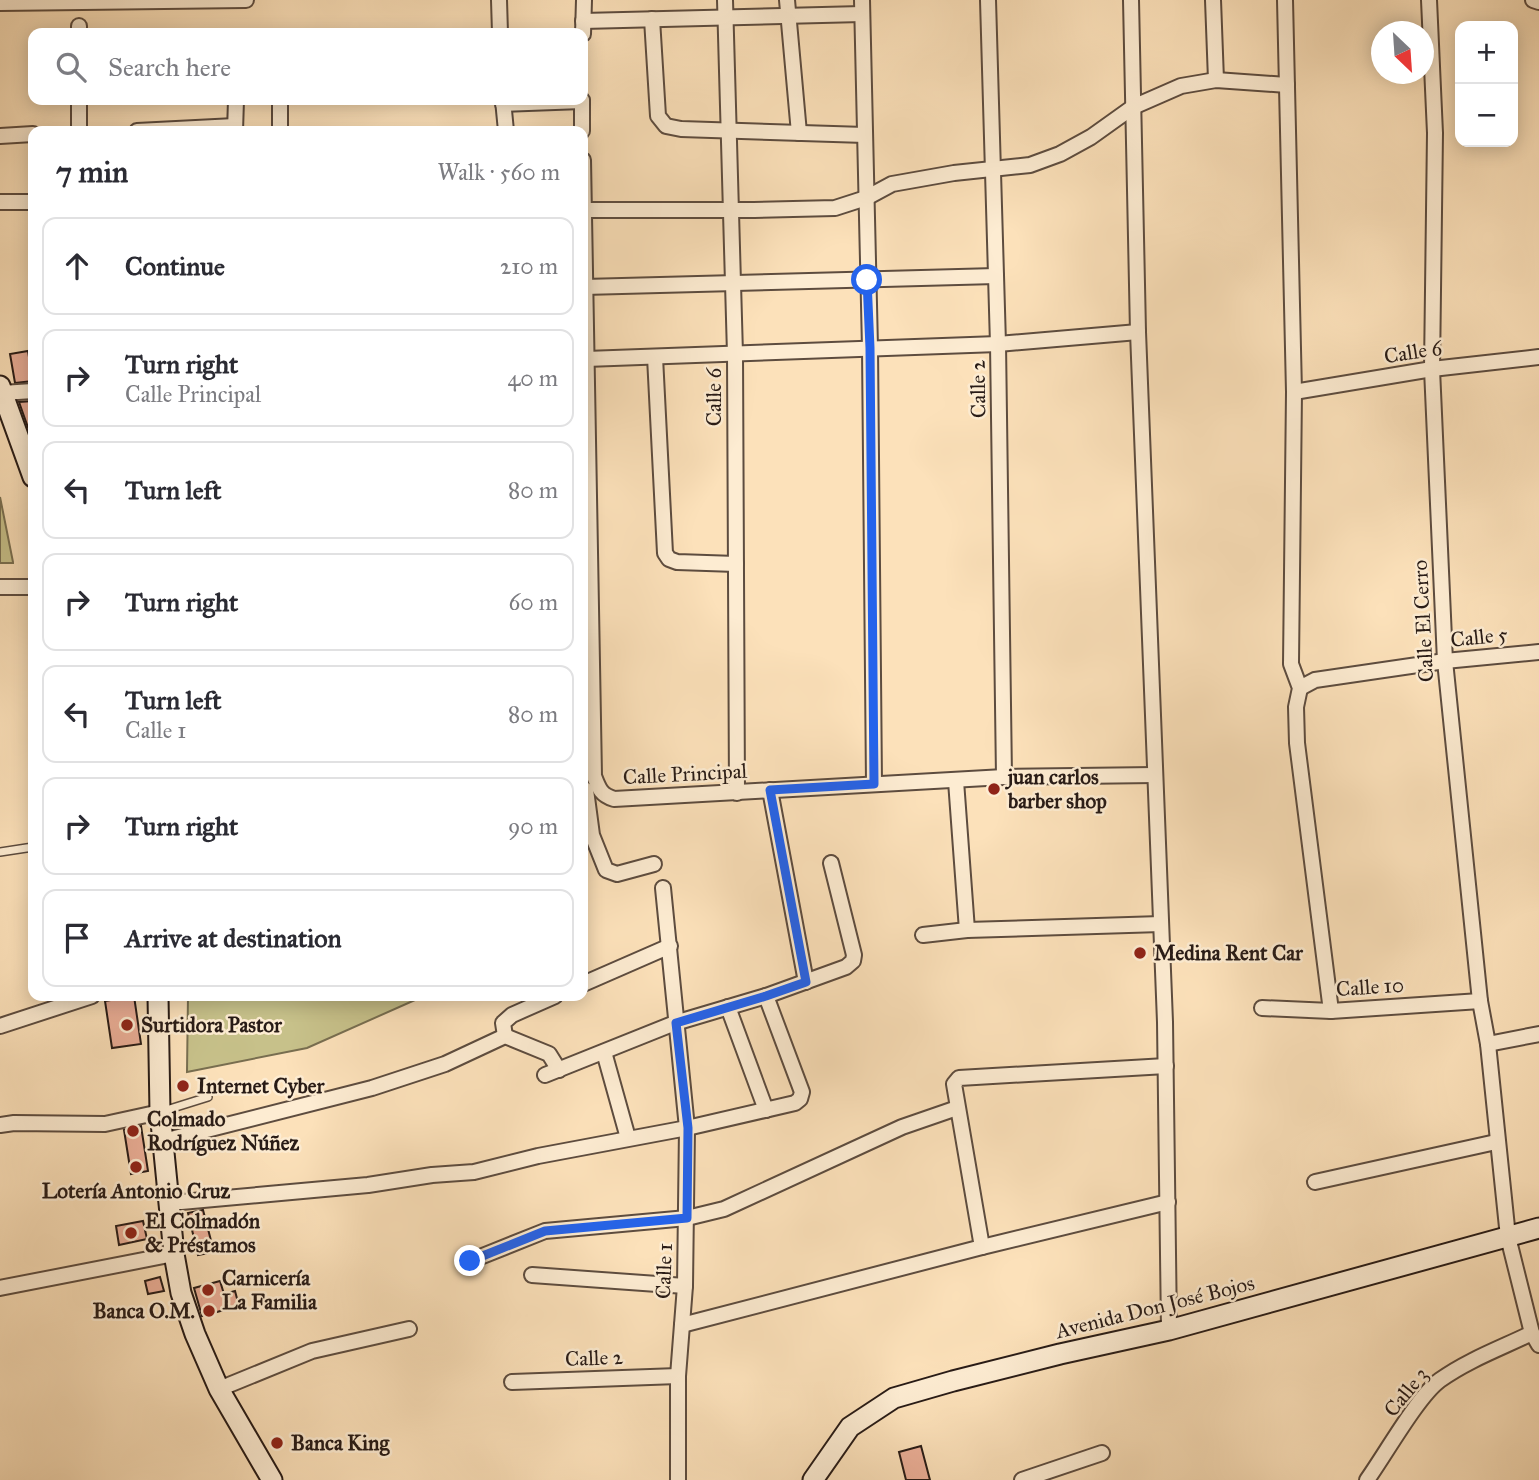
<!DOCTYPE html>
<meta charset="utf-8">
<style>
:root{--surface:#fff;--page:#f7f7f7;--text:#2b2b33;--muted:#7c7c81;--line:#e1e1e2}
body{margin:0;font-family:"IM FELL Great Primer",serif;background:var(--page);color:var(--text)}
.controls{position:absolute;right:21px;top:21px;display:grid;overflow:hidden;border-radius:14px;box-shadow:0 4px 18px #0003}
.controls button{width:63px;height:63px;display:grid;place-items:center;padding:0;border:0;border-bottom:2px solid var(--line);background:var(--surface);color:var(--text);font:35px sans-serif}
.compass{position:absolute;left:1371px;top:21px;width:63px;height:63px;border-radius:50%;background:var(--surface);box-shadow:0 4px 18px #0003;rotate:155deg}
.stop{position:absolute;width:21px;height:21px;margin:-16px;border:5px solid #2563eb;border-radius:50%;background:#fff}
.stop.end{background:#2563eb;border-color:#fff;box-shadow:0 2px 7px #0008}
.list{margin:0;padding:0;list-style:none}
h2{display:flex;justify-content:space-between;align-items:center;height:91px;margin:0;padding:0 28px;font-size:30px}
h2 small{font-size:23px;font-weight:400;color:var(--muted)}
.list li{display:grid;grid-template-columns:46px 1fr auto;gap:21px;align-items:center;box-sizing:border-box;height:98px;margin:0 14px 14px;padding:0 14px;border:2px solid var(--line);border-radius:14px}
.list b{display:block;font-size:26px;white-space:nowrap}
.list p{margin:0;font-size:23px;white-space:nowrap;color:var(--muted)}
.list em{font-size:23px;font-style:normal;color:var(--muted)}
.icon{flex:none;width:38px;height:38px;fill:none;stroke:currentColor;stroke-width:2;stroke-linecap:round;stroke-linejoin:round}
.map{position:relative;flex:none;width:1539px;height:1480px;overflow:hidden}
.search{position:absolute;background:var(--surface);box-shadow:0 4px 18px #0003;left:28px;top:28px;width:560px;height:77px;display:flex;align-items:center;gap:18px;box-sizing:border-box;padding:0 24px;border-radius:14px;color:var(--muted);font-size:26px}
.panel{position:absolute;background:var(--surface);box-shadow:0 4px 18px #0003;left:28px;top:126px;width:560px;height:875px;border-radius:14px}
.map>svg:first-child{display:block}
.green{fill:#c7c18a;stroke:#786e50;stroke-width:2}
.building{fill:#ecaf98;stroke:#281b16;stroke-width:2}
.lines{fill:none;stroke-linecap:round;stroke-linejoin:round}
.lane-casing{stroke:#5d4c3f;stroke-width:10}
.street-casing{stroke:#5d4c3f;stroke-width:18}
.secondary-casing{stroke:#281b16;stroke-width:23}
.lane{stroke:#fdecd2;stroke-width:7}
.street{stroke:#fdecd2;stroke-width:14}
.secondary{stroke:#fdecd2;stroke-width:19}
.route{stroke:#2563eb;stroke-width:9}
.poi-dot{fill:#8f2418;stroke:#fdecd2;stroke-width:2.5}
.labels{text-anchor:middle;stroke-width:5;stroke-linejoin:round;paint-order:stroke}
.street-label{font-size:21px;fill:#281b16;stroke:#fdecd2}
.poi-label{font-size:21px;font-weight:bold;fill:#281b16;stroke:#fdecd2;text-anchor:start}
</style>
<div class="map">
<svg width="1539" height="1480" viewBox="0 0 1539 1480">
<rect width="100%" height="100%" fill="#fce1ba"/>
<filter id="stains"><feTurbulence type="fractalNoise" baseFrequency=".00286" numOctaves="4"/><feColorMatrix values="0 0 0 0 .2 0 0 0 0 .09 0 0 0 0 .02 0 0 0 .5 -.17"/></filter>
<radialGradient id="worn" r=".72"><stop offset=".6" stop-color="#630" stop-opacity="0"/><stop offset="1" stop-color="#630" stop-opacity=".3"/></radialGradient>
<!-- green -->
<g class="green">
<polygon points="0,497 13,562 13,563 0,563"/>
<polygon points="188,996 424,996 307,1048 187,1072"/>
</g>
<!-- building -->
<g class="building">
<polygon points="28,351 33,381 15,383 10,354"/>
<polygon points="33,401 33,436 31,436 19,402"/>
<polygon points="134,996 141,1044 112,1048 105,1001"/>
<polygon points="141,1126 148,1171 131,1174 124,1130"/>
<polygon points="203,1210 214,1252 198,1255 188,1213"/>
<polygon points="143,1221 147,1239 119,1245 116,1226"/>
<polygon points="160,1277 164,1291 148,1294 145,1281"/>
<polygon points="220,1281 224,1294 235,1291 239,1306 202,1316 194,1288"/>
<polygon points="921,1446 930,1480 906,1480 899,1452"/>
</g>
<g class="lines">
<!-- lane casing -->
<g class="lane-casing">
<g id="lane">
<polyline points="0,852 33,847"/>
<polyline points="160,1112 208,1097"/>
</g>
</g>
<!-- street casing -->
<g class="street-casing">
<g id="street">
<polyline points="499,0 500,33"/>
<polyline points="725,0 735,354 737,793"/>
<polyline points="787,0 799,133"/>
<polyline points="862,0 870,348 874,784"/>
<polyline points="988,0 998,344 1004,777"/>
<polyline points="1131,0 1138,332 1165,1022 1169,1330"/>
<polyline points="1213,0 1216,80"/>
<polyline points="1285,0 1294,392 1291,664 1300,688 1296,707 1297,743 1331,1011"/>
<polyline points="1429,0 1435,133 1432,369 1445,661 1480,1001 1488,1044 1508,1237 1532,1333 1539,1345"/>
<polyline points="1533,0 1539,2"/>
<polyline points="0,3 246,0"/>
<polyline points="652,19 658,116 666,126 681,129 865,135"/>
<polyline points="583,21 862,14"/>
<polyline points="79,26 79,33"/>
<polyline points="583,34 584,0"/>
<polyline points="79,100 79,131"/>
<polyline points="280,100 280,131"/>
<polyline points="503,100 506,131"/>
<polyline points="582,100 582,131"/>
<polyline points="503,104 582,101"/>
<polyline points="137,131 235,126"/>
<polyline points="235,131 236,100"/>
<polyline points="0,136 33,134"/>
<path d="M 583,160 L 594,776 C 599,789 601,795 614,799 L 1004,777 L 1155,775"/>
<polyline points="0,202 33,202"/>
<polyline points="583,210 754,210 835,208 866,198 892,184 954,173 1030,165 1060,154 1091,137 1133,107 1181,86 1216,80 1287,85"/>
<polyline points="584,287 996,276"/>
<polyline points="655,357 665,553 669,559 677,562 736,564"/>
<polyline points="586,359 998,344 1138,332"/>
<polyline points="1294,392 1432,369 1539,357"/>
<polyline points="2,393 33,391"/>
<polyline points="0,587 33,587"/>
<polyline points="1300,688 1315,680 1445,661 1539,652"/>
<polyline points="956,781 967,930"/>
<polyline points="586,790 592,835 606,870 617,874 654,864"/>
<polyline points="770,790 806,982"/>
<polyline points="663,888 687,1128 685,1286 678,1376 678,1480"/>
<polyline points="923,935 967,930 1161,924"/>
<polyline points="583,984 670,946"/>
<polyline points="728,1007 766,1110"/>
<polyline points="1262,1008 1331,1011 1480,1001"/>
<polyline points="0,1026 92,996"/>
<polyline points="505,1036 503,1023 512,1015 555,996"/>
<polyline points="1488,1044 1539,1034"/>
<polyline points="604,1052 628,1138"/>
<polyline points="545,1075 675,1023 766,996 846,967 853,961 854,955 831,863"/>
<polyline points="0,1125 14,1123 105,1124 160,1112"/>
<polyline points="163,1141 372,1088 445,1064 505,1036 549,1054 559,1070"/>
<polyline points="1315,1182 1496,1142"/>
<polyline points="170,1203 368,1185 432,1175 474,1172 538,1156 687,1128 795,1103 800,1099 802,1092 766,996"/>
<polyline points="982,1247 954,1084 959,1078 1166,1066"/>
<polyline points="470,1261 545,1231 687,1218 724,1209 902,1127 957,1108"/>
<polyline points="532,1275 685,1286"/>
<polyline points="0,1288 174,1254"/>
<polyline points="682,1325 982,1247 1168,1202"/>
<polyline points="512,1382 678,1376"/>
<polyline points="219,1389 312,1351 409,1329"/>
<polyline points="1022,1480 1102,1453"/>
<path d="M 1367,1480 C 1385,1455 1418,1396 1440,1380 C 1468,1360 1501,1348 1532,1333"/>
</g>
</g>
<!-- secondary casing -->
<g class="secondary-casing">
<g id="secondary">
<polyline points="0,386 33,477"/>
<polyline points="158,996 160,1112 174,1254 181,1293 195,1334 219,1389 272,1480"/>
<polyline points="813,1480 850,1427 894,1398 953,1381 1060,1354 1169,1330 1539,1228"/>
</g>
</g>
<!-- lane -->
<use href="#lane" class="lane"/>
<!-- street -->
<use href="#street" class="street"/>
<!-- secondary -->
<use href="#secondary" class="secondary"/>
</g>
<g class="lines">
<!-- route -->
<polyline class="route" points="470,1261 545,1231 687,1218 688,1128 676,1023 766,996 806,982 770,790 874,784 870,348 867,280"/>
</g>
<!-- markers -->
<g class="poi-dot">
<circle cx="994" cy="789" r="7"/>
<circle cx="1140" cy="953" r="7"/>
<circle cx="127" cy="1025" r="7"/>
<circle cx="183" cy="1086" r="7"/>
<circle cx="133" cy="1131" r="7"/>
<circle cx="136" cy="1167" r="7"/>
<circle cx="131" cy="1233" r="7"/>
<circle cx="208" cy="1290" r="7"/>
<circle cx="209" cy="1311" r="7"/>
<circle cx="277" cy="1443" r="7"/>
</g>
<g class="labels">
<!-- street labels -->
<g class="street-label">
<text transform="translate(1413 352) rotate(-9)" y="7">Calle 6</text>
<text transform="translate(978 389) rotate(-91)" y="7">Calle 2</text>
<text transform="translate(714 397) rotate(-90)" y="7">Calle 6</text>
<text transform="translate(1423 621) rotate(-93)" y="7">Calle El Cerro</text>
<text transform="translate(1479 637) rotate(-6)" y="7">Calle 5</text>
<text transform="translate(685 774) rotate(-3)" y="7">Calle Principal</text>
<text transform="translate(1370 987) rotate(-4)" y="7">Calle 10</text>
<text transform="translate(664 1271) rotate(-88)" y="7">Calle 1</text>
<text transform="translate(1155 1307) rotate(-14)" y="7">Avenida Don José Bojos</text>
<text transform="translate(594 1358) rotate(-2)" y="7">Calle 2</text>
<text transform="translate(1406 1392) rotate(-51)" y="7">Calle 3</text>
</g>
<!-- poi labels -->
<g class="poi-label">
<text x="1008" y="784">juan carlos<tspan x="1008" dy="24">barber shop</tspan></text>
<text x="1154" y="960">Medina Rent Car</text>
<text x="141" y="1032">Surtidora Pastor</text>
<text x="197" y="1093">Internet Cyber</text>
<text x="147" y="1126">Colmado<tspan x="147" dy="24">Rodríguez Núñez</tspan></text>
<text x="136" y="1198" text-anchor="middle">Lotería Antonio Cruz</text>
<text x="145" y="1228">El Colmadón<tspan x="145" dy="24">&amp; Préstamos</tspan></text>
<text x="222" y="1285">Carnicería<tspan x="222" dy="24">La Familia</tspan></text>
<text x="195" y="1318" text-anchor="end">Banca O.M.</text>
<text x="291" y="1450">Banca King</text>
</g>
</g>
<rect width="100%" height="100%" filter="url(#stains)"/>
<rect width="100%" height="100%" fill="url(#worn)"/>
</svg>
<div class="controls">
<button>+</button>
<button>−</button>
</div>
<svg class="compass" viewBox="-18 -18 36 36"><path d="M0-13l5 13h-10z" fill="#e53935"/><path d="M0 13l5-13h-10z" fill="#7c7c81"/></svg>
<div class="stop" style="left:867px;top:280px"></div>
<div class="stop end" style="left:470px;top:1261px"></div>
<div class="search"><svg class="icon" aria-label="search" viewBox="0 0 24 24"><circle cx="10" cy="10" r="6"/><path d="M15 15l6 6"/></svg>Search here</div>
<section class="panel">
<h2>7 min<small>Walk · 560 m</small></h2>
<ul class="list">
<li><svg class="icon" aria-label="ahead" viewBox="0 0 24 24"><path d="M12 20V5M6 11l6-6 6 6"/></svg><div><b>Continue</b></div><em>210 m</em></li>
<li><svg class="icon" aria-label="right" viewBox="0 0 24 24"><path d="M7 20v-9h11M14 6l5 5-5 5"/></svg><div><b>Turn right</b><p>Calle Principal</p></div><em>40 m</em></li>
<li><svg class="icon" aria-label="left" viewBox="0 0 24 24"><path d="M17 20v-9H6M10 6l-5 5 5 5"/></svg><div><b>Turn left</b></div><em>80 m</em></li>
<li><svg class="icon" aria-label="right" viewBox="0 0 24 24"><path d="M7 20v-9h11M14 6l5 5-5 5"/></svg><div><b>Turn right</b></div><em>60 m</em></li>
<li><svg class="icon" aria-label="left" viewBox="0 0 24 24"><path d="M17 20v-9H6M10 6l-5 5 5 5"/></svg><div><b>Turn left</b><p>Calle 1</p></div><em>80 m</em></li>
<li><svg class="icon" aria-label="right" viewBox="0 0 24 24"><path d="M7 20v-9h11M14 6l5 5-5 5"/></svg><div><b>Turn right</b></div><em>90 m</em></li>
<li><svg class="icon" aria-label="arrive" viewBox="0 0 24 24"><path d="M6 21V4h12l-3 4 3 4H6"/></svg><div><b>Arrive at destination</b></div></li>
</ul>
</section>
</div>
